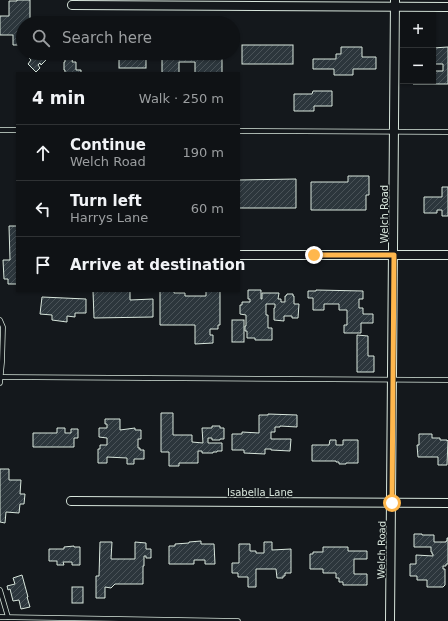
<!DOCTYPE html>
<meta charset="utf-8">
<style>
:root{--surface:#0f1215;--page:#181b1e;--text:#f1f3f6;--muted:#9b9ea0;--line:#2f3234}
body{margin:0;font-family:"DejaVu Sans",sans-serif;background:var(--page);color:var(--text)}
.controls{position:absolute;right:12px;top:12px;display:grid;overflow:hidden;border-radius:0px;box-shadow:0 1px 3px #0004}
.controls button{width:36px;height:36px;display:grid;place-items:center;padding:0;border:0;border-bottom:1px solid var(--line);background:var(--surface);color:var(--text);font:20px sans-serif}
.stop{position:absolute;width:12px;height:12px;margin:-9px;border:3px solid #ffb74d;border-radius:50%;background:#fff}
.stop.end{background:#ffb74d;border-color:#fff;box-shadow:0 1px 4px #0008}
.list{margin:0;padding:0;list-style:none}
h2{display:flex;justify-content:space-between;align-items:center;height:52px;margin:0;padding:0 16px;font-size:17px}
h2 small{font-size:13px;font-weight:400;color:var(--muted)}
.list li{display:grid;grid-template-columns:26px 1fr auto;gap:12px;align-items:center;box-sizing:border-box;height:56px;padding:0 16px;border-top:1px solid var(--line)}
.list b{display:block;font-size:15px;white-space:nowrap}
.list p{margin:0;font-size:13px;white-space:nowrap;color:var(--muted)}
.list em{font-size:13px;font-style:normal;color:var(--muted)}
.icon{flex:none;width:22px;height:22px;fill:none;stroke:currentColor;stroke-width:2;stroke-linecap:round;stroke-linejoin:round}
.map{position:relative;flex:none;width:448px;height:621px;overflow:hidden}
.search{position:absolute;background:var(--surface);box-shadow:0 1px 3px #0004;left:16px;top:16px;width:224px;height:44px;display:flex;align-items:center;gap:10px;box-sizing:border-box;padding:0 14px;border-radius:22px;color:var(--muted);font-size:15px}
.panel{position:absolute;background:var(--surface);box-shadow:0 1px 3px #0004;left:16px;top:72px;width:224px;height:220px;border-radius:0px}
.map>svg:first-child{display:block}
.building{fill:url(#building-hatch);stroke:#d8e6dc}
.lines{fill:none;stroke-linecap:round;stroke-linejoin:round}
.service-casing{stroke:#d8e6dc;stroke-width:5.5}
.minor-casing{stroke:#d8e6dc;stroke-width:10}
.service{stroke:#14181c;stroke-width:4}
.minor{stroke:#14181c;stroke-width:8}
.route{stroke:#ffb74d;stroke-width:5}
.labels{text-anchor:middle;stroke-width:3;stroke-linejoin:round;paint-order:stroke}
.street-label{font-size:10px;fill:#d8e6dc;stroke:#14181c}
</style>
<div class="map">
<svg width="448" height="621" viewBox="0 0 448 621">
<defs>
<pattern id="building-hatch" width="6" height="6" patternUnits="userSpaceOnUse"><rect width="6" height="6" fill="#2c363c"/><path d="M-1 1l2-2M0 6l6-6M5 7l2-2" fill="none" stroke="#4a5358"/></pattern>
</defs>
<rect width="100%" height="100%" fill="#14181c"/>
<!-- building -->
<g class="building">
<polygon points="17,0 30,0 30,23 23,23 22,45 13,45 13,35 0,35 0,16 9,16 9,1 17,1"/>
<rect x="242" y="45" width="51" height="19"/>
<polygon points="341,47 362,47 362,57 376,57 376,69 353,69 353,75 334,75 334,69 313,69 313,59 336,59 336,54 341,54"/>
<polygon points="448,47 448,84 413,84 413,81 433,81 433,71 443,71 443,64 433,64 433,48"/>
<polygon points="34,53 74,53 72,62 76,62 76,70 81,70 81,73 65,73 65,70 64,70 64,62 65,62 65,59 48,54 45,57 47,59 41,65 40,63 38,65 40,68 36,72 28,64 31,60 29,58"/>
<rect x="119" y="53" width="27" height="15"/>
<polygon points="162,53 222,53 222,73 195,73 195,62 179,62 179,73 162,73"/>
<polygon points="313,91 332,91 332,106 314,106 314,111 294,111 294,94 312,94"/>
<polygon points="348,176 369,176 369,195 366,195 366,210 311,210 311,182 348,182"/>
<polygon points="296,179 296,208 239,208 239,180"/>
<polygon points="442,187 448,187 448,216 442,216 442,210 437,210 437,213 424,213 424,197 442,197"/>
<polygon points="9,226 17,226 17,284 8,284 8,279 4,279 3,260 10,260"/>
<polygon points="248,290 261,290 261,299 262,299 262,293 279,293 278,299 281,299 281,302 285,302 285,296 286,296 287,294 293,294 293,296 294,296 294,304 299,304 298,318 292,318 292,316 284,316 284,321 274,320 274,308 275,308 275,304 266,304 266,315 268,315 268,328 272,328 272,340 255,340 255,338 247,338 247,331 245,331 245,326 246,326 246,315 240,314 240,305 242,305 242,302 250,302 250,299 248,299"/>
<polygon points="316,290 363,291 363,299 359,299 359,308 363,308 363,314 373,314 373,323 361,323 361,333 344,333 344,325 347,325 347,310 339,310 339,304 324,304 324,310 313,310 313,298 308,298 308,291 316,291"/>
<polygon points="93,291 130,291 130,300 153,299 153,317 94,318"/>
<polygon points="160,291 174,291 174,293 185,293 185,296 206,296 206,291 220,291 220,325 218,325 218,329 210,329 210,335 213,335 213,343 195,344 195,325 160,325"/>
<polygon points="42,297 86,299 86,313 75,313 75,317 67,316 67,322 52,320 52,315 40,314"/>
<rect x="232" y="320" width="12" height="22"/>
<polygon points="357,335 368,336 368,356 374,356 374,372 357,372"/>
<polygon points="161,413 173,413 173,435 192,435 192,442 203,443 202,428 212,428 212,426 220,426 220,428 224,428 224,439 220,439 220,440 212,440 212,438 208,438 208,443 222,443 222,451 217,451 217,452 213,452 213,453 202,453 202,451 198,451 198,463 179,463 179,466 169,466 169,452 161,452"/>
<polygon points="268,414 297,415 297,427 280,426 280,427 275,427 275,432 271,432 271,439 291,439 290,451 271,450 271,449 265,449 265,454 244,453 244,450 232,450 232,434 242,434 242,432 259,433 259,415 268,415"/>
<polygon points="105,419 120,419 120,430 135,428 135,430 141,430 141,439 138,439 138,448 140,448 140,450 144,450 144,459 134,459 134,464 127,464 127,458 107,457 107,463 98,463 98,449 100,449 100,445 107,445 107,438 99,437 99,428 107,428 107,424 105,424"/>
<polygon points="57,428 65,428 65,433 71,433 71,429 78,429 78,438 74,438 74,447 33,447 33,433 57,433"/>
<polygon points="419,434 432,434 432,438 440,438 440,440 447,440 447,441 448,440 447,465 438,465 438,457 418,457 417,445 419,445"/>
<polygon points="330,440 336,440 336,445 343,445 343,440 358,440 358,463 346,463 346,464 339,464 339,462 336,462 336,461 312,461 312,445 329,445"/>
<polygon points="0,469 9,469 9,480 21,480 20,494 25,494 24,504 20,504 19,513 6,512 5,523 0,522"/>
<polygon points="414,534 422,534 422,535 434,535 434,542 446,542 446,541 447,541 447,538 448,538 448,564 446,564 446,566 443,566 443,569 445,569 445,585 443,587 427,587 427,580 417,580 417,576 410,576 410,564 416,564 416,555 433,556 433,554 432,554 432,552 431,552 431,547 414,547"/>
<polygon points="201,541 201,544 214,544 215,564 205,564 205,560 194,560 194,564 169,564 169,546 175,546 175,544 189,543 189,542"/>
<polygon points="100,542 112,542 111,559 135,559 135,542 146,543 146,549 151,549 151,558 146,558 146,556 144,556 144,566 143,566 143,584 115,584 111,588 105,587 105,598 96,598 96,576 99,576"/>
<polygon points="264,542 272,542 272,550 291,549 291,573 285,573 285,576 283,576 283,578 277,578 276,569 256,569 256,587 248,587 248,577 238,577 238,573 232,573 232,563 239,563 239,544 250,544 250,551 256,551 256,553 264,553"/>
<polygon points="74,546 74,547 80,547 80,565 72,565 72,562 63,562 64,565 57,565 57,561 49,561 49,549 64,549 64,547"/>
<polygon points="323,547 348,547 348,551 367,551 367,559 354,559 354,574 367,574 367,585 343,585 343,582 339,582 339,578 336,578 336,573 323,573 323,569 310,569 310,554 313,554 313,552 323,552"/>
<polygon points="22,575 28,597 27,597 30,607 21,609 19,600 13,601 10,589 8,590 7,586 15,584 13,578"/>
<rect x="72" y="587" width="11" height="16"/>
</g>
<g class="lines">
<!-- service casing -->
<g class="service-casing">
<g id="service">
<polyline points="0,130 17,130"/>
<polyline points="239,131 448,132"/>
<polyline points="0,320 3,327 2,362 0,383"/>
<polyline points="1,377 448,380"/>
<polyline points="0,590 8,617"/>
<polyline points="0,617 238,621"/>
</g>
</g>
<!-- minor casing -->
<g class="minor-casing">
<g id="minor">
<polyline points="72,5 448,7"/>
<polyline points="239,255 448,255"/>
<polyline points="71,501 448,503"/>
<polyline points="390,621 395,0"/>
</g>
</g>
<!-- service -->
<use href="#service" class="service"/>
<!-- minor -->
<use href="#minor" class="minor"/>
</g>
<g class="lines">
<!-- route -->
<polyline class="route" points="314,255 394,255 392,503"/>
</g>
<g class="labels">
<!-- street labels -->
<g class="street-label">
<text transform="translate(384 214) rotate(-90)" y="4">Welch Road</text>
<text x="260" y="496">Isabella Lane</text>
<text transform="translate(381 550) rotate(-89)" y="4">Welch Road</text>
</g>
</g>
</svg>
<div class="controls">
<button>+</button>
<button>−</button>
</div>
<div class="stop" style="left:392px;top:503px"></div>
<div class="stop end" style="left:314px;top:255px"></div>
<div class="search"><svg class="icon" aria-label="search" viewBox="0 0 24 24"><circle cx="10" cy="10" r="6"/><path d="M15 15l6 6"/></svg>Search here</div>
<section class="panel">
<h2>4 min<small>Walk · 250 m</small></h2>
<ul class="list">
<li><svg class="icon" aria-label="ahead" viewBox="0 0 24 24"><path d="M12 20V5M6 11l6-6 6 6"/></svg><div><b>Continue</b><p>Welch Road</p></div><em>190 m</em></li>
<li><svg class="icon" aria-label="left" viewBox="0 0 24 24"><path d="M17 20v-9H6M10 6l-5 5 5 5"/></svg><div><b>Turn left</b><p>Harrys Lane</p></div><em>60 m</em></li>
<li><svg class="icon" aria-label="arrive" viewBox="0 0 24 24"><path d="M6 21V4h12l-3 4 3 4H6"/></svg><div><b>Arrive at destination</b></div></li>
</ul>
</section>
</div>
